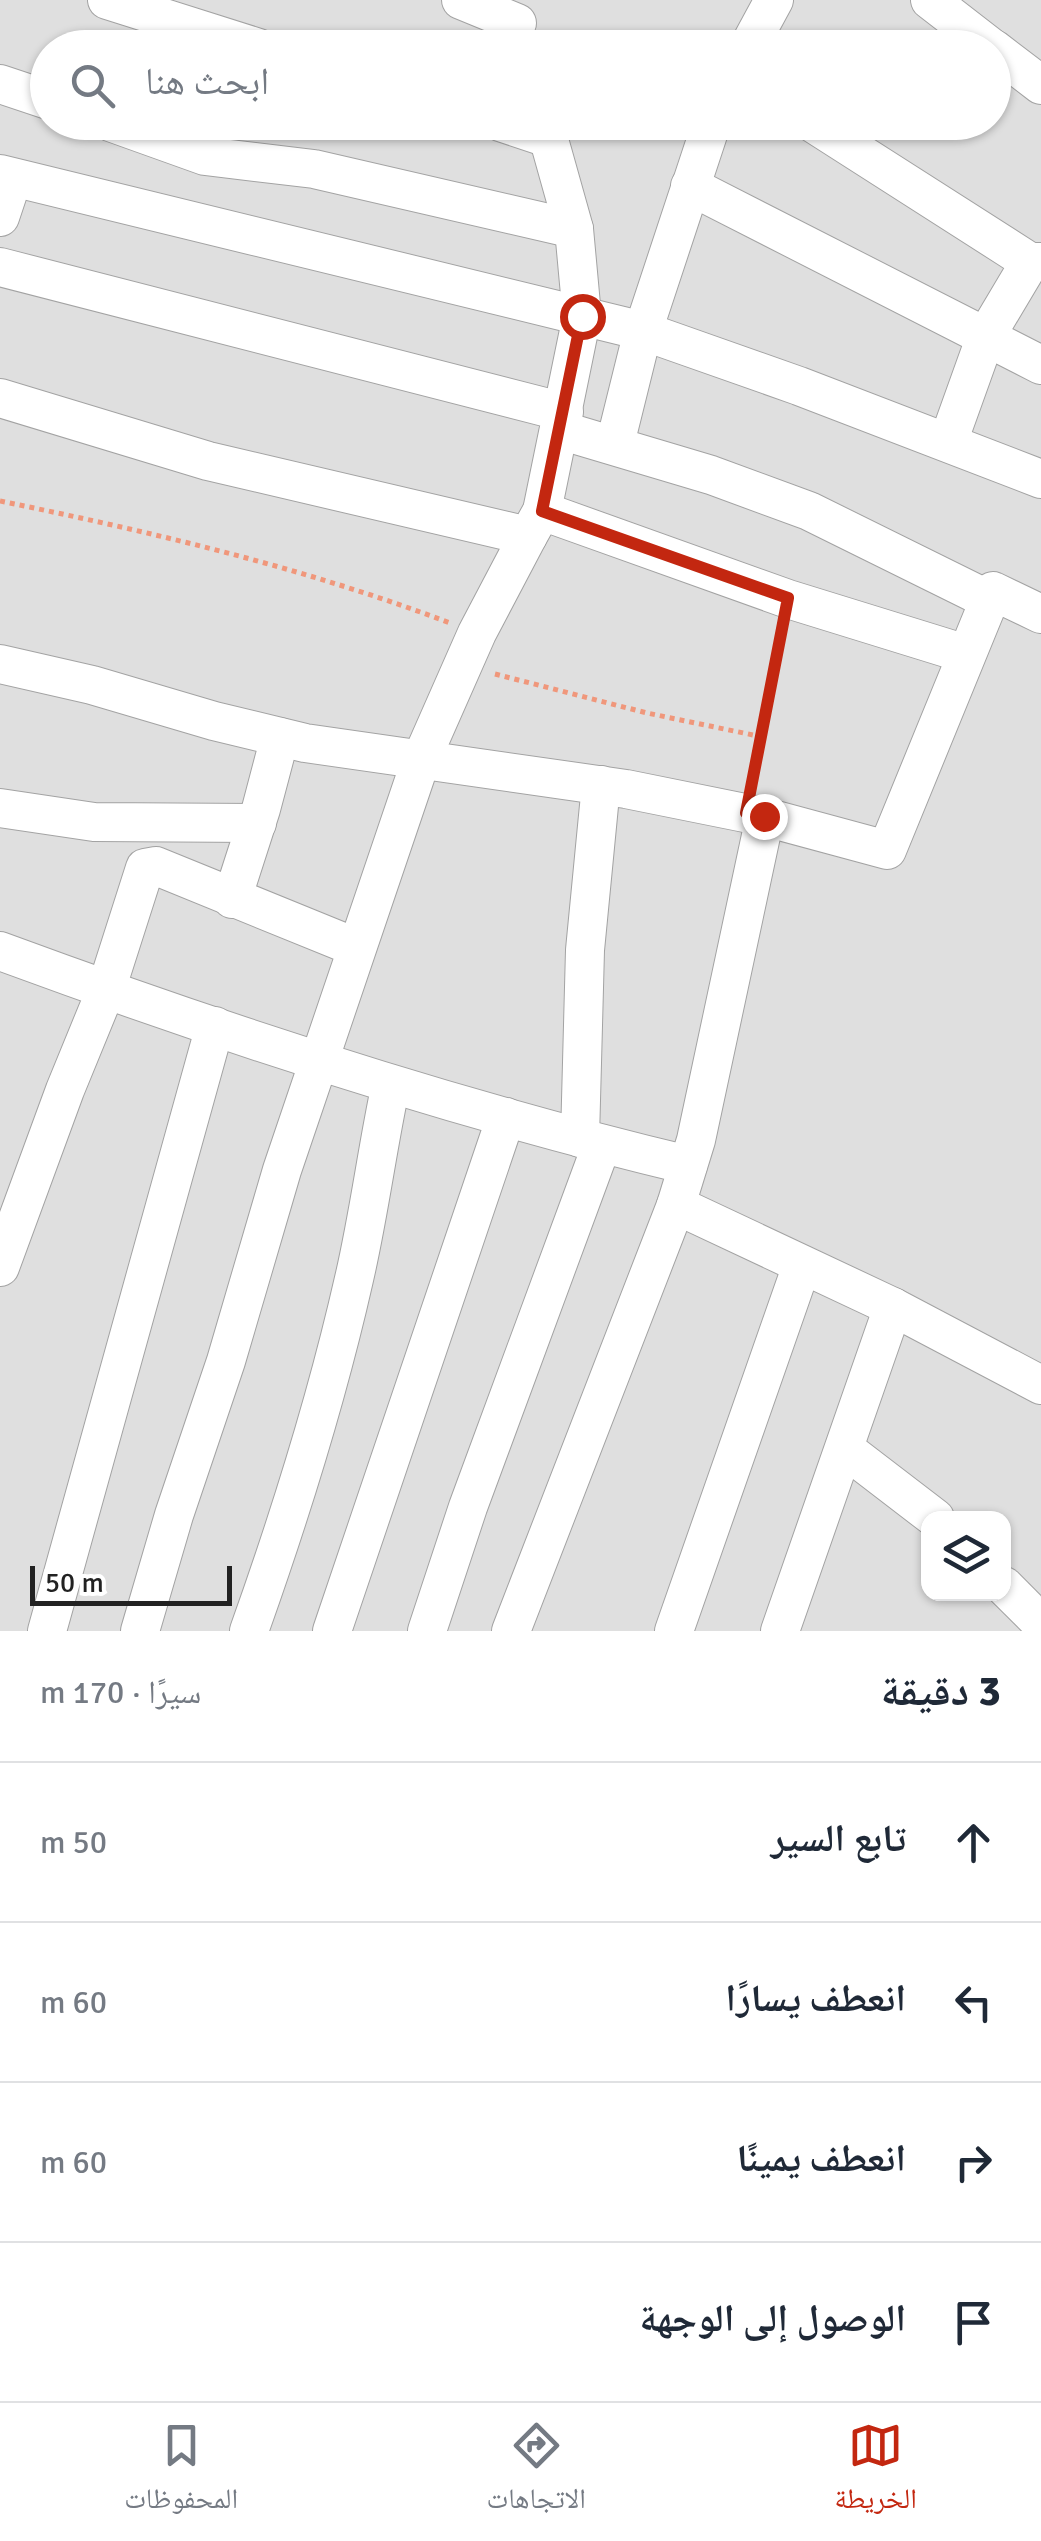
<!DOCTYPE html>
<html lang="ar">
<meta charset="utf-8">
<style>
:root{--surface:#fff;--page:#f2f2f3;--text:#1f2937;--muted:#747a83;--line:#e0e1e3;--accent:#c32710}
body{margin:0;font-family:Signika,"Noto Naskh Arabic",sans-serif;background:var(--page);color:var(--text);direction:rtl}
.controls{position:absolute;right:30px;bottom:30px;display:grid;overflow:hidden;border-radius:20px;box-shadow:0 2px 8px #0004}
.controls button{width:90px;height:90px;display:grid;place-items:center;padding:0;border:0;border-bottom:2px solid var(--line);background:var(--surface);color:var(--text);font:50px sans-serif}
.scale{position:absolute;left:30px;bottom:25px;width:202px;box-sizing:border-box;padding-left:10px;border:5px solid #222;border-top:0;font-size:28px;line-height:35px;white-space:nowrap;color:#222;-webkit-text-stroke:8px #fff;paint-order:stroke}
.stop{position:absolute;width:30px;height:30px;margin:-22px;border:8px solid #c32710;border-radius:50%;background:#fff}
.stop.end{background:#c32710;border-color:#fff;box-shadow:0 2px 10px #0008}
.list{margin:0;padding:0;list-style:none}
h2{display:flex;justify-content:space-between;align-items:center;height:130px;margin:0;padding:0 40px;font-size:42px}
h2 small{font-size:32px;font-weight:400;color:var(--muted)}
.list li{display:grid;grid-template-columns:65px 1fr auto;gap:30px;align-items:center;box-sizing:border-box;height:160px;padding:0 40px;border-top:2px solid var(--line)}
.list b{display:block;font-size:38px;white-space:nowrap}
.list em{font-size:32px;font-style:normal;color:var(--muted)}
.icon{flex:none;width:55px;height:55px;fill:none;stroke:currentColor;stroke-width:2;stroke-linecap:round;stroke-linejoin:round}
.map{position:relative;flex:none;width:1041px;height:1631px;overflow:hidden;direction:ltr}
.search{position:absolute;background:var(--surface);box-shadow:0 2px 8px #0004;left:30px;right:30px;top:30px;height:110px;display:flex;align-items:center;gap:25px;box-sizing:border-box;padding:0 35px;border-radius:55px;color:var(--muted);font-size:38px}
.sheet{height:770px;background:var(--surface)}
nav{display:flex;justify-content:space-around;align-items:center;box-sizing:border-box;height:140px;border-top:2px solid var(--line);background:var(--surface);font-size:28px;color:var(--muted)}
nav a{display:grid;justify-items:center;gap:5px}
nav .on{color:var(--accent)}
.map>svg:first-child{display:block}
.residential{fill:#dfdfdf;fill-rule:evenodd}
.lines{fill:none;stroke-linecap:round;stroke-linejoin:round}
.minor-casing{stroke:#a3a3a3;stroke-width:40}
.path{stroke:#f0977b;stroke-width:5;stroke-dasharray:5 5;stroke-linecap:butt}
.minor{stroke:#fff;stroke-width:38}
.route{stroke:#c32710;stroke-width:12}
</style>
<div class="map">
<svg width="1041" height="1631" viewBox="0 0 1041 1631">
<rect width="100%" height="100%" fill="#f1efe9"/>
<!-- residential -->
<path class="residential" d="M 0,0 L 1041,0 L 1041,1631 L 0,1631 ZM 48,48 L 994,48 L 994,122 L 48,122 ZM 928,1518 L 1004,1518 L 1004,1594 L 928,1594 Z"/>
<g class="lines">
<!-- minor casing -->
<g class="minor-casing">
<g id="minor">
<polyline points="107,0 259,48"/>
<polyline points="461,0 517,23"/>
<polyline points="930,0 992,48"/>
<polyline points="748,48 774,0"/>
<polyline points="994,49 1041,85"/>
<polyline points="0,84 48,100"/>
<polyline points="110,122 205,156 314,169 574,229"/>
<polyline points="500,122 548,138"/>
<polyline points="811,122 1030,262 1041,262"/>
<polyline points="0,174 643,331 799,386 1041,479"/>
<polyline points="690,186 1041,365"/>
<polyline points="0,217 13,178"/>
<polyline points="0,267 564,412"/>
<polyline points="0,398 208,461 528,536 542,511 788,599 966,654"/>
<polyline points="560,430 711,475 809,511 989,600"/>
<polyline points="948,442 986,336 1030,262"/>
<polyline points="615,444 643,331 712,122"/>
<polyline points="542,511 582,316 574,229 544,122"/>
<polyline points="0,664 92,685 214,721 305,743 626,789 765,817 887,850 993,591 1041,614"/>
<polyline points="0,808 94,822 257,823"/>
<polyline points="232,899 261,809 280,737"/>
<path d="M 0,951 C 225,1034 454,1109 688,1165"/>
<polyline points="580,1138 585,950 601,785"/>
<polyline points="676,1205 893,1307 1041,1385"/>
<polyline points="0,1267 65,1090 106,990 145,868 156,866 355,947"/>
<polyline points="845,1449 935,1518"/>
<polyline points="1004,1586 1041,1623"/>
<polyline points="47,1631 215,1026"/>
<polyline points="140,1631 174,1515 226,1361 282,1170 421,760 477,633 528,536"/>
<path d="M 249,1631 C 290,1516 327,1398 354,1279 C 369,1215 377,1149 391,1084"/>
<polyline points="332,1631 506,1117"/>
<polyline points="427,1631 468,1507 602,1144"/>
<polyline points="511,1631 676,1205 696,1140 765,817"/>
<polyline points="674,1631 802,1265"/>
<polyline points="780,1631 893,1307"/>
</g>
</g>
<!-- path -->
<g class="path">
<path d="M 0,501 C 152,532 305,568 450,623"/>
<polyline points="495,674 647,713 758,736"/>
<polyline points="751,782 780,631"/>
</g>
<!-- minor -->
<use href="#minor" class="minor"/>
</g>
<g class="lines">
<!-- route -->
<polyline class="route" points="582,316 542,511 788,598 746,813 764,816"/>
</g>
</svg>
<div class="controls">
<button><svg class="icon" aria-label="layers" viewBox="0 0 24 24"><path d="M12 4l9 5-9 5-9-5zM3 14l9 5 9-5"/></svg></button>
</div>
<div class="scale">50 m</div>
<div class="stop" style="left:582px;top:316px"></div>
<div class="stop end" style="left:764px;top:816px"></div>
<div class="search"><svg class="icon" aria-label="search" viewBox="0 0 24 24"><circle cx="10" cy="10" r="6"/><path d="M15 15l6 6"/></svg>ابحث هنا</div>
</div>
<section class="sheet">
<h2>3 دقيقة<small>سيرًا · 170 m</small></h2>
<ul class="list">
<li><svg class="icon" aria-label="ahead" viewBox="0 0 24 24"><path d="M12 20V5M6 11l6-6 6 6"/></svg><div><b>تابع السير</b></div><em>50 m</em></li>
<li><svg class="icon" aria-label="left" viewBox="0 0 24 24"><path d="M17 20v-9H6M10 6l-5 5 5 5"/></svg><div><b>انعطف يسارًا</b></div><em>60 m</em></li>
<li><svg class="icon" aria-label="right" viewBox="0 0 24 24"><path d="M7 20v-9h11M14 6l5 5-5 5"/></svg><div><b>انعطف يمينًا</b></div><em>60 m</em></li>
<li><svg class="icon" aria-label="arrive" viewBox="0 0 24 24"><path d="M6 21V4h12l-3 4 3 4H6"/></svg><div><b>الوصول إلى الوجهة</b></div></li>
</ul>
</section>
<nav>
<a class="on"><svg class="icon" aria-label="map" viewBox="0 0 24 24"><path d="M3 6l6-2 6 2 6-2v14l-6 2-6-2-6 2zM9 4v14M15 6v14"/></svg>الخريطة</a>
<a><svg class="icon" aria-label="directions" viewBox="0 0 24 24"><path d="M12 3l9 9-9 9-9-9zM9 14v-3h6M13 9l2 2-2 2"/></svg>الاتجاهات</a>
<a><svg class="icon" aria-label="saved" viewBox="0 0 24 24"><path d="M7 4h10v16l-5-4-5 4z"/></svg>المحفوظات</a>
</nav>
